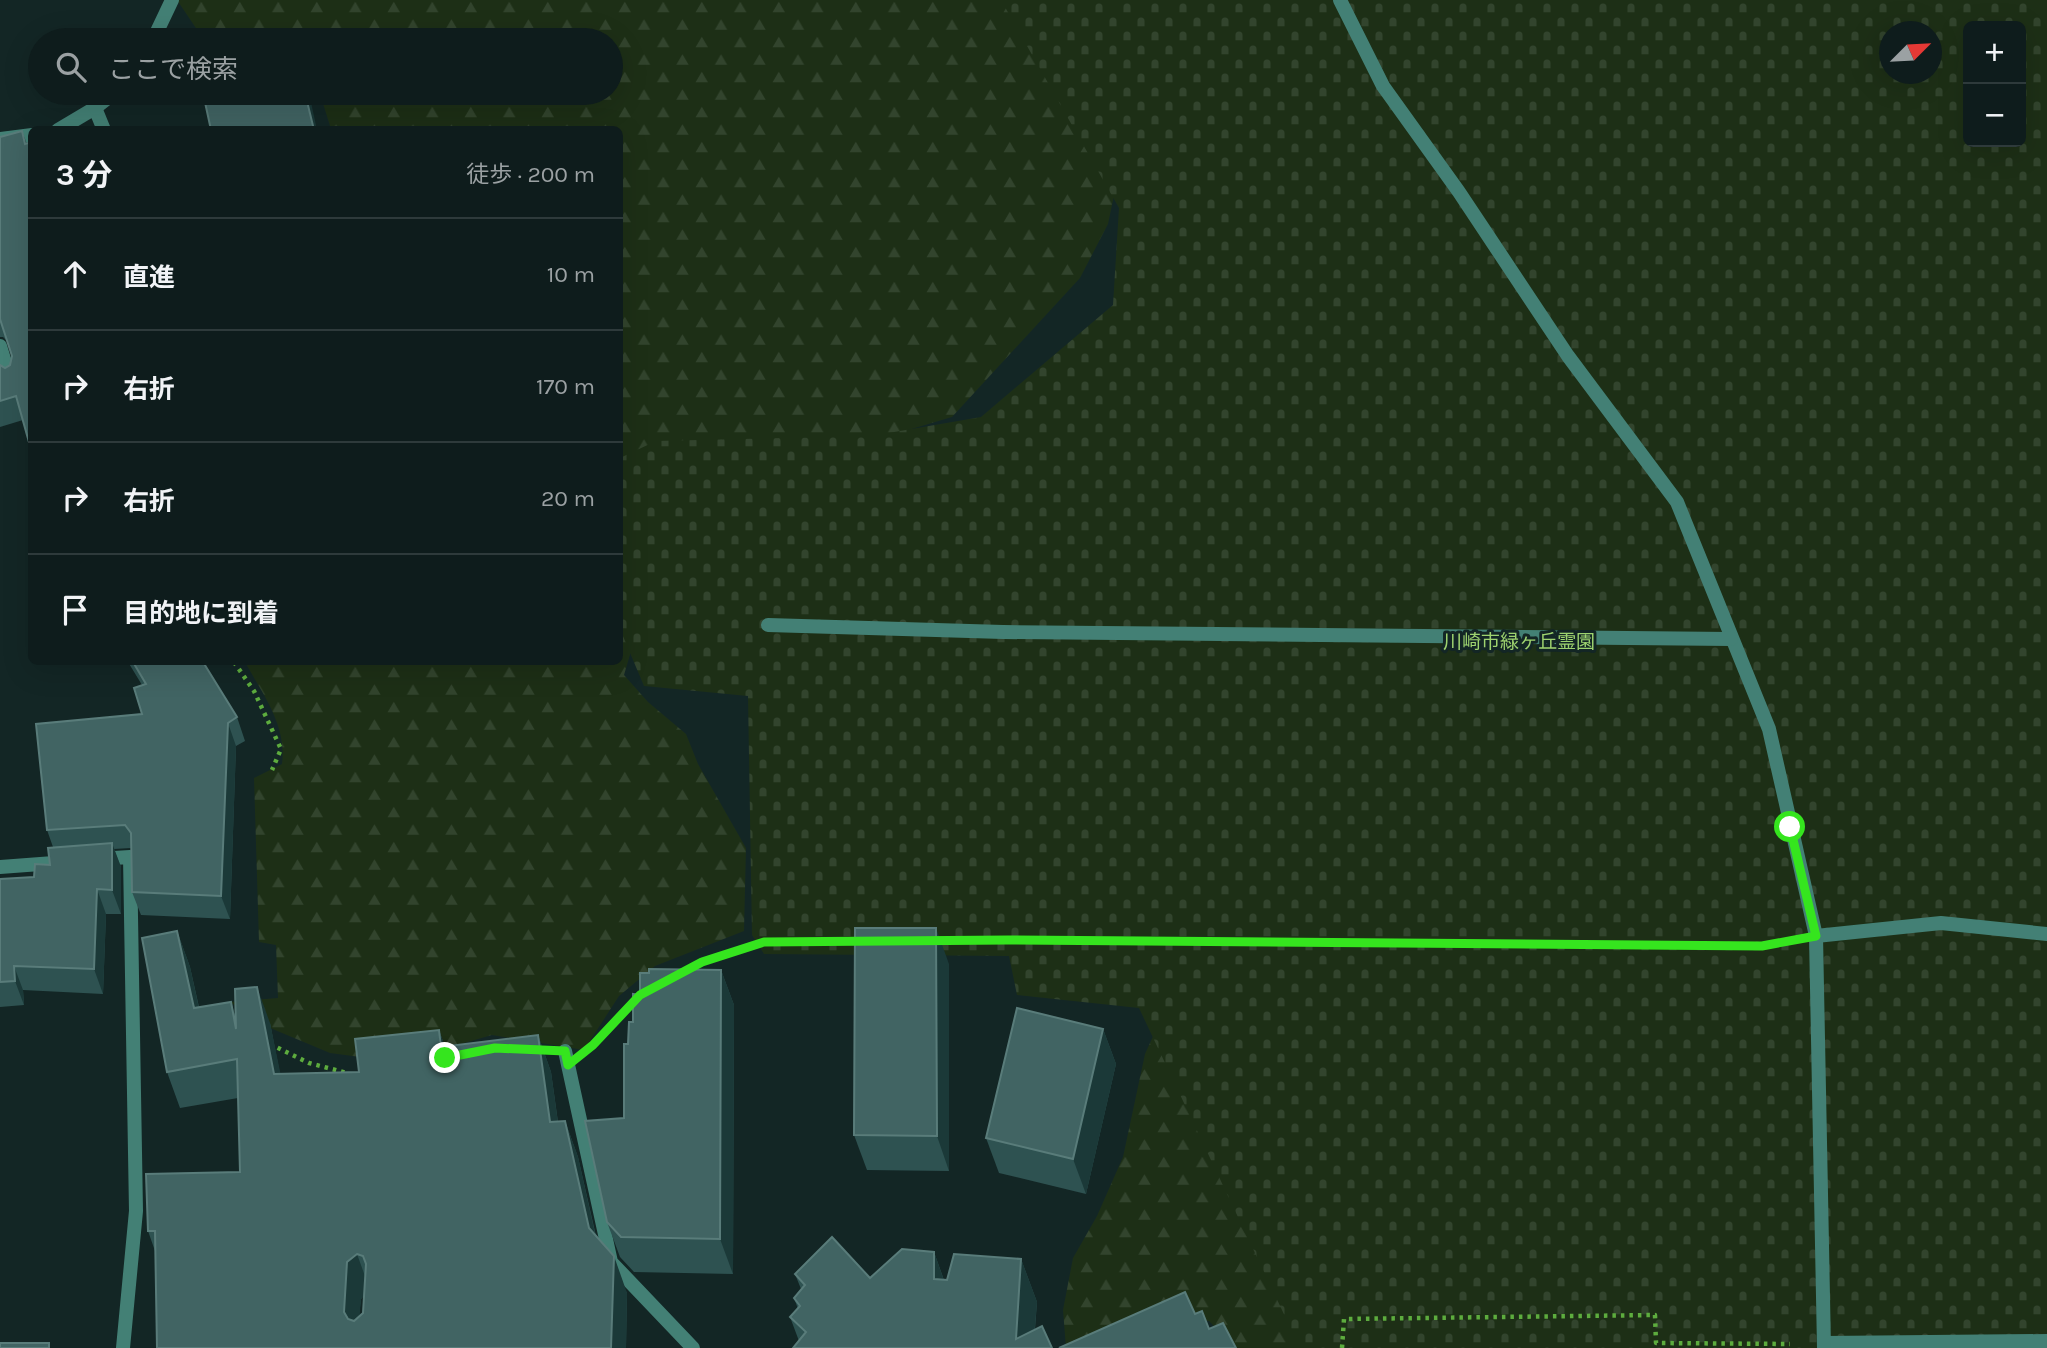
<!DOCTYPE html>
<html lang="ja">
<meta charset="utf-8">
<style>
:root{--surface:#0e1c1c;--page:#172525;--text:#f1f3f6;--muted:#9ba1a3;--line:#2e3a3b}
body{margin:0;font-family:Karla,"Noto Sans JP",sans-serif;background:var(--page);color:var(--text)}
.controls{position:absolute;right:21px;top:21px;display:grid;overflow:hidden;border-radius:10px;box-shadow:0 7px 28px #0002}
.controls button{width:63px;height:63px;display:grid;place-items:center;padding:0;border:0;border-bottom:2px solid var(--line);background:var(--surface);color:var(--text);font:35px sans-serif}
.compass{position:absolute;left:1879px;top:21px;width:63px;height:63px;border-radius:50%;background:var(--surface);box-shadow:0 7px 28px #0002;rotate:66deg}
.stop{position:absolute;width:21px;height:21px;margin:-16px;border:5px solid #35e51e;border-radius:50%;background:#fff}
.stop.end{background:#35e51e;border-color:#fff;box-shadow:0 2px 7px #0008}
.list{margin:0;padding:0;list-style:none}
h2{display:flex;justify-content:space-between;align-items:center;height:91px;margin:0;padding:0 28px;font-size:30px}
h2 small{font-size:23px;font-weight:400;color:var(--muted)}
.list li{display:grid;grid-template-columns:46px 1fr auto;gap:21px;align-items:center;box-sizing:border-box;height:112px;padding:0 28px;border-top:2px solid var(--line)}
.list b{display:block;font-size:26px;white-space:nowrap}
.list em{font-size:23px;font-style:normal;color:var(--muted)}
.icon{flex:none;width:38px;height:38px;fill:none;stroke:currentColor;stroke-width:2;stroke-linecap:round;stroke-linejoin:round}
.map{position:relative;flex:none;width:2047px;height:1348px;overflow:hidden}
.search{position:absolute;background:var(--surface);box-shadow:0 7px 28px #0002;left:28px;top:28px;width:595px;height:77px;display:flex;align-items:center;gap:18px;box-sizing:border-box;padding:0 24px;border-radius:38px;color:var(--muted);font-size:26px}
.panel{position:absolute;background:var(--surface);box-shadow:0 7px 28px #0002;left:28px;top:126px;width:595px;height:539px;border-radius:10px}
.map>svg:first-child{display:block}
.forest{fill:url(#forest-firs)}
.cemetery{fill:url(#cemetery-stones);fill-rule:evenodd}
.lines{fill:none;stroke-linecap:round;stroke-linejoin:round}
.path{stroke:#5dac3e;stroke-width:4.5;stroke-dasharray:3.5 5;stroke-linecap:butt}
.lane{stroke:#438075;stroke-width:14}
.street{stroke:#438075;stroke-width:14}
.wall{fill:#2e5251;fill-rule:evenodd}
.shaded-wall{fill:#1b3938}
.building{fill:#416463;stroke:#597c7a;stroke-width:2;fill-rule:evenodd}
.route{stroke:#35e51e;stroke-width:9}
.labels{text-anchor:middle;stroke-width:6;stroke-linejoin:round;paint-order:stroke}
.park-label{font-size:19px;fill:#9ed36f;stroke:#132625}
</style>
<div class="map">
<svg width="2047" height="1348" viewBox="0 0 2047 1348">
<defs>
<pattern id="forest-firs" width="22" height="20" patternUnits="userSpaceOnUse" patternTransform="scale(1.75)"><rect width="22" height="20" fill="#1d2f16"/><path d="M5 1l3.5 6h-7zM16 11l3.5 6h-7z" fill="#32442d"/></pattern>
<pattern id="cemetery-stones" width="16" height="16" patternUnits="userSpaceOnUse" patternTransform="scale(1.75)"><rect width="16" height="16" fill="#1d2f16"/><path d="M2 7V4a2 2 0 0 1 4 0v3zM10 15v-3a2 2 0 0 1 4 0v3z" fill="#32442d"/></pattern>
</defs>
<rect width="100%" height="100%" fill="#132625"/>
<!-- forest -->
<g class="forest">
<polygon points="177,0 1011,0 1116,186 1108,224 1080,278 952,417 898,433 620,598 620,130 331,129 321,97 309,93 611,93 611,40 204,40"/>
<path d="M 620,609 L 634,641 L 624,675 L 648,702 L 686,734 L 698,764 L 746,848 L 744,931 L 655,966 L 619,996 L 584,1050 L 492,1035 L 398,1062 L 330,1053 L 263,1025 L 230,1002 L 278,998 L 276,945 L 259,942 L 254,778 L 282,764 C 287,725 263,695 245,662 L 620,662 Z"/>
<polygon points="1166,1008 1320,1348 1235,1348 1209,1321 1162,1317 1066,1348 1063,1310 1073,1258 1097,1216 1123,1157 1145,1054"/>
</g>
<!-- cemetery -->
<path class="cemetery" d="M 1001,0 L 2047,0 L 2047,1348 L 1300,1348 L 1139,1008 L 1017,995 L 1009,956 L 764,954 L 752,935 L 748,696 L 644,686 L 620,629 L 620,458 L 656,441 L 871,436 L 981,417 L 1113,305 L 1119,208 ZM 1968,26 L 2021,26 L 2021,142 L 1968,142 ZM 1890,32 L 1932,32 L 1932,74 L 1890,74 Z"/>
<g class="lines">
<!-- path -->
<g class="path">
<polyline points="234,662 254,691 281,749 272,770"/>
<polyline points="936,940 1762,946 1785,942"/>
<polyline points="683,972 702,962 764,942 861,941"/>
<polyline points="597,1041 636,999"/>
<polyline points="270,1044 309,1063 347,1073"/>
<polyline points="1342,1348 1344,1319 1655,1315 1656,1343 1790,1344"/>
</g>
<!-- lane -->
<g class="lane">
<polyline points="58,130 95,108 104,130"/>
<polyline points="0,139 32,135"/>
<polyline points="0,346 11,382"/>
<polyline points="1816,936 1941,923 2047,934"/>
<polyline points="1824,1343 2047,1341"/>
</g>
<!-- street -->
<g class="street">
<polyline points="1340,0 1383,86 1459,192 1568,356 1677,502 1769,729 1816,936 1824,1348"/>
<polyline points="153,40 172,0"/>
<polyline points="95,108 114,93"/>
<polyline points="768,625 1003,632 1731,639"/>
<polyline points="98,859 130,857 136,1211 123,1348"/>
<polyline points="0,867 67,862"/>
<polyline points="565,1051 611,1262 693,1348"/>
</g>
</g>
<!-- wall -->
<g class="wall">
<polygon points="22,131 27,144 23,420 0,427 0,365 5,368 10,365 12,356 7,341 3,337 0,337 0,137"/>
<polygon points="128,662 203,662 237,717 245,741 236,746 230,919 141,915 132,892 131,848 114,849 121,867 121,914 106,914 103,994 23,990 24,1005 0,1007 0,879 34,877 50,865 53,847 47,830 142,714 142,685"/>
<path d="M 177,931 L 190,967 L 199,1007 L 231,1002 L 235,1015 L 270,1023 L 280,1074 L 359,1072 L 439,1030 L 445,1047 L 538,1035 L 551,1072 L 558,1122 L 565,1121 L 578,1157 L 596,1236 L 627,1293 L 626,1348 L 157,1348 L 155,1251 L 148,1231 L 240,1172 L 238,1098 L 180,1108 L 167,1072 ZM 364,1295 L 363,1313 L 359,1316 L 361,1299 Z"/>
<polygon points="949,964 949,1171 867,1170 854,1135"/>
<polygon points="721,970 734,1005 733,1274 634,1272 620,1257 607,1222 624,1118 628,1044 640,995"/>
<polygon points="1103,1029 1116,1064 1086,1194 999,1173 986,1138"/>
<polygon points="934,1252 944,1280 947,1280 1021,1259 1037,1302 1035,1329 1052,1348 799,1341 790,1317 798,1309 794,1298 801,1289 795,1274 870,1278"/>
</g>
<!-- shaded-wall -->
<g class="shaded-wall">
<polygon points="305,93 309,93 317,130 314,130"/>
<polygon points="228,723 236,746 230,919 221,896"/>
<polygon points="112,843 121,867 121,914 112,890"/>
<polygon points="97,889 106,914 103,994 94,969"/>
<polygon points="936,928 949,964 949,1171 937,1136"/>
<polygon points="177,931 190,967 207,1045 194,1008"/>
<polygon points="14,966 23,990 24,1005 15,981"/>
<polygon points="721,970 734,1005 733,1274 720,1239"/>
<polygon points="257,987 270,1023 288,1110 274,1074"/>
<polygon points="1103,1029 1116,1064 1086,1194 1073,1159"/>
<polygon points="439,1030 452,1066 441,1047"/>
<polygon points="538,1035 551,1072 563,1159 550,1122"/>
<polygon points="565,1121 578,1157 602,1265 589,1228"/>
<polygon points="934,1252 949,1295 934,1279"/>
<polygon points="357,1254 370,1290 361,1299 357,1348 344,1312 347,1262"/>
<polygon points="614,1256 627,1293 626,1348 611,1348"/>
<polygon points="1021,1259 1037,1302 1033,1348 1016,1339"/>
</g>
<!-- building -->
<g class="building">
<polygon points="203,93 305,93 314,130 211,130"/>
<polygon points="22,131 25,144 32,142 32,453 16,396 0,401 0,365 5,368 10,365 12,356 0,319 0,137"/>
<polygon points="133,662 203,662 237,717 228,723 221,896 132,892 131,833 125,825 47,830 36,724 142,714 134,688 146,684"/>
<polygon points="112,843 112,890 97,889 94,969 14,966 15,981 0,982 0,879 34,877 35,864 50,865 48,848"/>
<polygon points="855,928 936,928 937,1136 854,1135"/>
<path d="M 177,931 L 194,1008 L 231,1002 L 236,1029 L 235,989 L 257,987 L 274,1074 L 359,1072 L 355,1039 L 439,1030 L 441,1047 L 538,1035 L 550,1122 L 565,1121 L 589,1228 L 614,1256 L 611,1348 L 157,1348 L 155,1231 L 148,1231 L 146,1174 L 240,1172 L 237,1059 L 167,1072 L 142,938 ZM 357,1254 L 363,1256 L 366,1264 L 363,1313 L 354,1321 L 348,1319 L 344,1312 L 347,1262 Z"/>
<polygon points="649,969 721,970 720,1239 621,1237 607,1222 585,1121 624,1118 624,1044 628,1044 629,1022 633,1022 633,994 640,995 640,973 649,973"/>
<polygon points="1017,1008 1103,1029 1073,1159 986,1138"/>
<polygon points="832,1237 870,1278 902,1249 934,1252 934,1279 947,1280 954,1254 1021,1259 1016,1339 1042,1326 1052,1348 793,1348 806,1332 790,1317 800,1306 794,1298 805,1285 795,1274"/>
<polygon points="1185,1292 1195,1314 1202,1311 1209,1329 1223,1323 1236,1348 1059,1348"/>
<rect x="0" y="1343" width="49" height="5"/>
</g>
<g class="lines">
<!-- route -->
<polyline class="route" points="445,1058 495,1048 565,1051 568,1065 593,1045 640,995 702,962 764,942 1008,940 1762,946 1816,936 1790,827"/>
</g>
<g class="labels">
<!-- park labels -->
<g class="park-label">
<text x="1519" y="648">川崎市緑ヶ丘霊園</text>
</g>
</g>
</svg>
<div class="controls">
<button>+</button>
<button>−</button>
</div>
<svg class="compass" viewBox="-18 -18 36 36"><path d="M0-13l5 13h-10z" fill="#e53935"/><path d="M0 13l5-13h-10z" fill="#9ba1a3"/></svg>
<div class="stop" style="left:1790px;top:827px"></div>
<div class="stop end" style="left:445px;top:1058px"></div>
<div class="search"><svg class="icon" aria-label="search" viewBox="0 0 24 24"><circle cx="10" cy="10" r="6"/><path d="M15 15l6 6"/></svg>ここで検索</div>
<section class="panel">
<h2>3 分<small>徒歩 · 200 m</small></h2>
<ul class="list">
<li><svg class="icon" aria-label="ahead" viewBox="0 0 24 24"><path d="M12 20V5M6 11l6-6 6 6"/></svg><div><b>直進</b></div><em>10 m</em></li>
<li><svg class="icon" aria-label="right" viewBox="0 0 24 24"><path d="M7 20v-9h11M14 6l5 5-5 5"/></svg><div><b>右折</b></div><em>170 m</em></li>
<li><svg class="icon" aria-label="right" viewBox="0 0 24 24"><path d="M7 20v-9h11M14 6l5 5-5 5"/></svg><div><b>右折</b></div><em>20 m</em></li>
<li><svg class="icon" aria-label="arrive" viewBox="0 0 24 24"><path d="M6 21V4h12l-3 4 3 4H6"/></svg><div><b>目的地に到着</b></div></li>
</ul>
</section>
</div>
